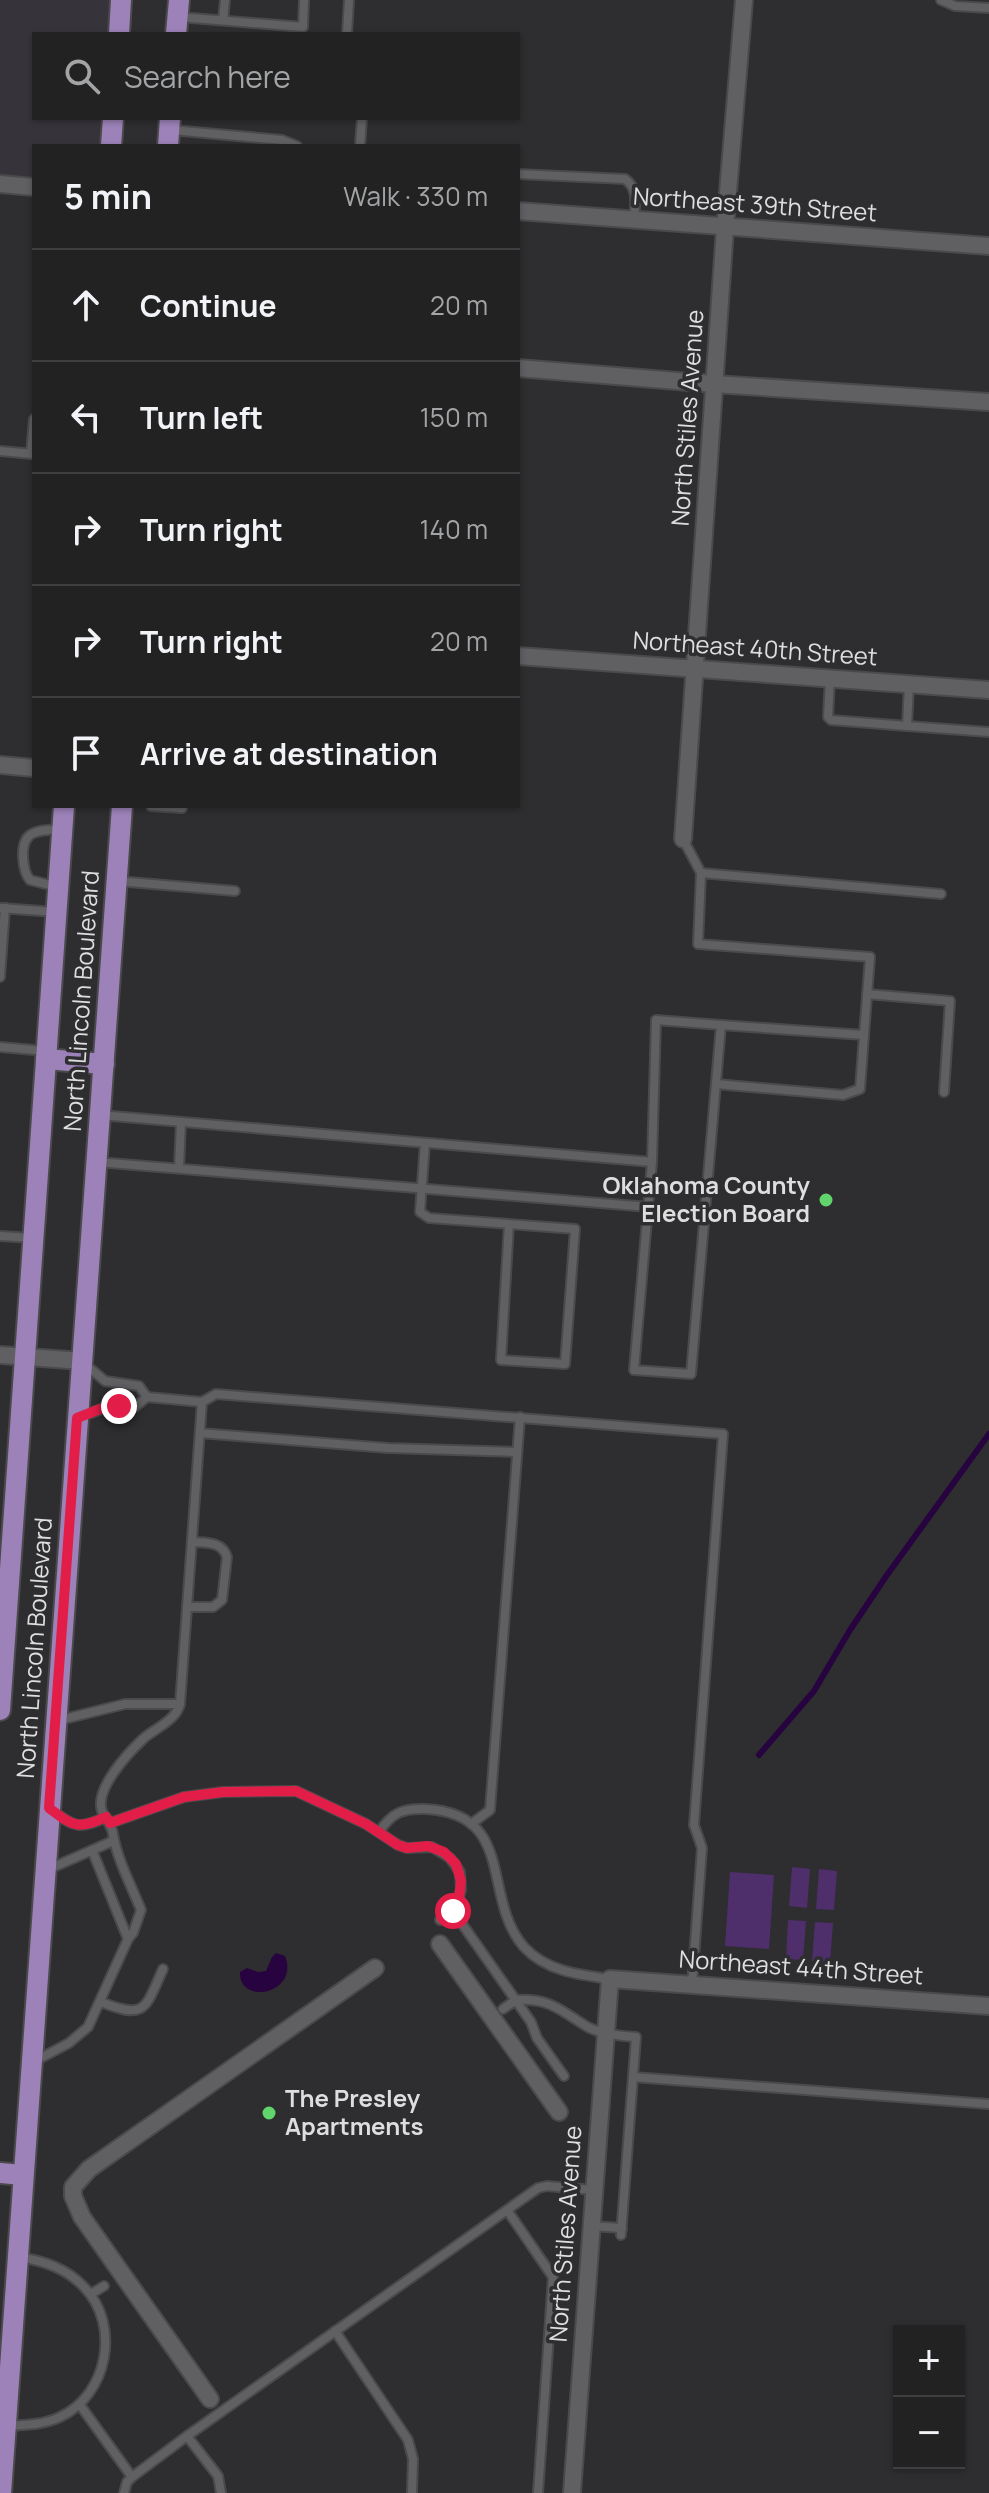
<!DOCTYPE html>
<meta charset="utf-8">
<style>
:root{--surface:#222223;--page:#2e2f30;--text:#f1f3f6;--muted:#a2a4a6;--line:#3f3f41}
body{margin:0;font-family:Manrope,sans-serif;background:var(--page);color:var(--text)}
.controls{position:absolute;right:24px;bottom:24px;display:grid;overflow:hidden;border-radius:0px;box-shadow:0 2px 6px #0004}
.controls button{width:72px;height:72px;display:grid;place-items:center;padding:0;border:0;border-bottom:2px solid var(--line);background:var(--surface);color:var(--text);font:40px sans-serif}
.stop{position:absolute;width:24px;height:24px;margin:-18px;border:6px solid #e11d48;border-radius:50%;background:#fff}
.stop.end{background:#e11d48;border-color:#fff;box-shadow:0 2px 8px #0008}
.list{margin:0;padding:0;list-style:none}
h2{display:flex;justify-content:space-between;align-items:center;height:104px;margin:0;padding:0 32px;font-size:34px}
h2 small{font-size:26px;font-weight:400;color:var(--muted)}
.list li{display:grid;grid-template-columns:52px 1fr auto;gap:24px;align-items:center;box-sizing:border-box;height:112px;padding:0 32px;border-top:2px solid var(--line)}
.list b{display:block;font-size:30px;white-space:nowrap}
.list em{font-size:26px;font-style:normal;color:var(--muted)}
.icon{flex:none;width:44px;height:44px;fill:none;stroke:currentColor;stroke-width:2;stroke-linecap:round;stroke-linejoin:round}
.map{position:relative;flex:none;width:989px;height:2493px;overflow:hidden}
.search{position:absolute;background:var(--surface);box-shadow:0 2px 6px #0004;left:32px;top:32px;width:488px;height:88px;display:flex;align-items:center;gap:20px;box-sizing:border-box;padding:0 28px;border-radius:0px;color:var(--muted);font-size:30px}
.panel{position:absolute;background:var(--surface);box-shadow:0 2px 6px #0004;left:32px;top:144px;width:488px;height:664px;border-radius:0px}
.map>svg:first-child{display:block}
.built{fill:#37333b}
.green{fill:#4e2f6b}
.water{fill:#270440}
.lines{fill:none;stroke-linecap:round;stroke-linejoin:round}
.stream{stroke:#270440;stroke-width:6}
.lane-casing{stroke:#4a494b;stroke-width:12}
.street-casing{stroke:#4a494b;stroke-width:20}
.primary-casing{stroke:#4a494b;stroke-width:24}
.lane{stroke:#605f62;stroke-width:8}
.street{stroke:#605f62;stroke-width:16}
.primary{stroke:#9c82b8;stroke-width:20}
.route{stroke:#e11d48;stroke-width:10}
.poi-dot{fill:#60d56b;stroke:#2e2d2f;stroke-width:3}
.labels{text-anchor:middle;stroke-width:7;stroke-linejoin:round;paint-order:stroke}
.street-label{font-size:24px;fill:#dededf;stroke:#2e2d2f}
.poi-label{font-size:24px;font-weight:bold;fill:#dededf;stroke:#2e2d2f;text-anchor:end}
</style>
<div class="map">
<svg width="989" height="2493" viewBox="0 0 989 2493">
<rect width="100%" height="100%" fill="#2e2d2f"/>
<!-- built -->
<polygon class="built" points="0,0 114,0 111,34 34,34 34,118 102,118 99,146 34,146 34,178 0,175"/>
<!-- green -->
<g class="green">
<polygon points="792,1867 810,1869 807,1908 789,1906"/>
<polygon points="819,1869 837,1871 834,1910 816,1909"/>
<polygon points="730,1872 774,1875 769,1949 725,1946"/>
<polygon points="788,1920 806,1921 803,1960 786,1959"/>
<polygon points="815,1922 833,1923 830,1963 812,1961"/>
</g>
<!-- water -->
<path class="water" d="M 276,1953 L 285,1956 C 300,1994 238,2006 240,1972 L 247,1968 L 258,1972 L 266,1971 L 272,1957 Z"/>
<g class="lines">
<!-- stream -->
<polyline class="stream" points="759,1755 814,1691 850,1630 887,1575 989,1434"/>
<!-- lane casing -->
<g class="lane-casing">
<g id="lane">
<polyline points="941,0 955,6 989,8"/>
<polyline points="179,17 303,27 304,0"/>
<polyline points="223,20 225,0"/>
<polyline points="347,34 349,0"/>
<polyline points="172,130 282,140 297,146"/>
<polyline points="360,146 362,118"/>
<path d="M 518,174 L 625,179 C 639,189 635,204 634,220"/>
<polyline points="0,451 33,454"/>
<polyline points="31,454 34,419"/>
<polyline points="830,678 828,717 831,720 907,726"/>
<polyline points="909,684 907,726 989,732"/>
<polyline points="151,806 182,808"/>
<polyline points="683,839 701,873"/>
<polyline points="117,881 235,891"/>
<path d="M 58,887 L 30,880 C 23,872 19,845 29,836 C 36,829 53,830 62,829"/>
<polyline points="1,908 55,912"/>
<polyline points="0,977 5,908"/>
<polyline points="867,994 950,1001 944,1092"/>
<polygon points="656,1020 721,1025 691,1374 634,1370 652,1162"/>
<polyline points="864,1035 870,957 698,944 701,873 941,894"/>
<polyline points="0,1047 46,1051"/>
<polyline points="716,1084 843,1095 860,1089 864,1035 721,1025"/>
<polyline points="100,1115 652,1162"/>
<polyline points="425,1143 420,1212 429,1218 575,1229 565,1364 501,1360 509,1224"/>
<polyline points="97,1162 649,1207"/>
<polyline points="179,1168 181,1122"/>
<polyline points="651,1184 707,1189"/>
<polyline points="0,1236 32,1238"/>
<polyline points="85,1364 105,1381 139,1386 147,1397"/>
<polyline points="82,1416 110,1406 135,1407 147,1397 202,1402 216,1394 723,1434 694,1825 702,1848 692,1985"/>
<polyline points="200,1433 388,1448 517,1452"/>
<path d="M 187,1607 L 213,1607 L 222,1600 L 227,1557 C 222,1541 206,1543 192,1542"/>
<polyline points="56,1721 125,1704 180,1704"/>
<path d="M 53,1811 C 75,1828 80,1829 106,1817"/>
<polyline points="110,1823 184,1797 223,1792 296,1791 366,1824 398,1845 407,1848 432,1847 450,1858 460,1872 461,1890 455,1908 440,1920"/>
<polyline points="471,1824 490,1810 520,1417"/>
<path d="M 379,1832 C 392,1813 402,1808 425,1809 C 517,1813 481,1898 524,1947 C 546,1971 579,1975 610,1979"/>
<polyline points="49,1869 113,1841"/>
<polyline points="453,1911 531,2022 537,2038 564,2076"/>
<path d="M 128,1939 L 133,1933 L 141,1910 C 131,1885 117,1859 113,1834 C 112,1825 105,1819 102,1811 C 94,1789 129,1752 144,1738 C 156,1728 176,1720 180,1704 L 202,1402"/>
<path d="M 101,2002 C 146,2020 145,2009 163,1969"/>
<path d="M 503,2009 L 516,2000 C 550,1998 560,2010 586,2026 C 599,2034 621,2036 636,2037 L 621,2235"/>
<polyline points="35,2061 69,2043 88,2027 128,1939 92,1850"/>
<polyline points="633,2077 989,2104"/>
<polyline points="507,2210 553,2277 538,2493"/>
<polyline points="591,2226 622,2228"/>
<polyline points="91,2294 104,2286"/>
<polyline points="335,2331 408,2440 413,2459 412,2493"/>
<polyline points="80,2405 132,2477"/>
<path d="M 6,2426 C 25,2425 43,2425 60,2417 C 108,2395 121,2325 84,2287 C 66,2268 44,2261 19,2257"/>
<polyline points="187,2436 218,2476 221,2493"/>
<polyline points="124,2493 127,2482 132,2477 187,2436 538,2188 547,2186 593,2190"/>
</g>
</g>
<!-- street casing -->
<g class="street-casing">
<g id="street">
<polyline points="0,184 34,187"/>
<polyline points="518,211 989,246"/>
<polyline points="518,368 714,384 989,402"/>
<polyline points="518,656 989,690"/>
<polyline points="0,765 34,768"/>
<polyline points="683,839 725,228 744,0"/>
<polyline points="0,1355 82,1361"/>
<polyline points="440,1944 559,2112"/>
<polyline points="210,2399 82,2217 73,2196 73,2187 89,2169 375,1968"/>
<polyline points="572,2493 610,1979 989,2006"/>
</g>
</g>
<!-- primary casing -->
<g class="primary-casing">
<g id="primary">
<polyline points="119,34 121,0"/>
<polyline points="176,34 179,0"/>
<polyline points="111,146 113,118"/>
<polyline points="168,146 170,118"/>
<polyline points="46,1059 104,1064"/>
<polyline points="0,1710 64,806"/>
<polyline points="0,2173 23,2175"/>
<polyline points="1,2493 122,806"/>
</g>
</g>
<!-- lane -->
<use href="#lane" class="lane"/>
<!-- street -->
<use href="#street" class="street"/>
<!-- primary -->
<use href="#primary" class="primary"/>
</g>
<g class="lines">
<!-- route -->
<path class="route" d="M 119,1406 L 100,1409 L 77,1418 L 49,1808 C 73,1826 77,1830 106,1817 L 110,1823 L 184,1797 L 223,1792 L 296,1791 L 366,1824 L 398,1845 L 407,1848 L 428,1846 L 444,1852 L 456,1864 L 461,1881 L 459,1899 L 453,1911"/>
</g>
<!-- markers -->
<g class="poi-dot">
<circle cx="826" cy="1200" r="8"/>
<circle cx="269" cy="2113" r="8"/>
</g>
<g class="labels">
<!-- street labels -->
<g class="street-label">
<text transform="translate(755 205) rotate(4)" y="8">Northeast 39th Street</text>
<text transform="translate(688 418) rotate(-86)" y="8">North Stiles Avenue</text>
<text transform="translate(755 649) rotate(4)" y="8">Northeast 40th Street</text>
<text transform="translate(82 1001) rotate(-86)" y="8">North Lincoln Boulevard</text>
<text transform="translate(35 1648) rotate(-86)" y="8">North Lincoln Boulevard</text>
<text transform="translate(801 1968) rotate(4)" y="8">Northeast 44th Street</text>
<text transform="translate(566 2234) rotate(-86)" y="8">North Stiles Avenue</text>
</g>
<!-- poi labels -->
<g class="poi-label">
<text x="810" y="1194">Oklahoma County<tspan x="810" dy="28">Election Board</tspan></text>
<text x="285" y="2107" text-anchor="start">The Presley<tspan x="285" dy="28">Apartments</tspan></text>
</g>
</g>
</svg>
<div class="controls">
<button>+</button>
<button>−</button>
</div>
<div class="stop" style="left:453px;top:1911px"></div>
<div class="stop end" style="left:119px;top:1406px"></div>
<div class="search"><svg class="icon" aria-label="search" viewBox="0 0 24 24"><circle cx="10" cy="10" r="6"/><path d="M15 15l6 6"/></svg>Search here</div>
<section class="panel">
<h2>5 min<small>Walk · 330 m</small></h2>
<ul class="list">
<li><svg class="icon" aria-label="ahead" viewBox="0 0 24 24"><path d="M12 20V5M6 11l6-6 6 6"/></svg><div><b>Continue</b></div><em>20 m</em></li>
<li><svg class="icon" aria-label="left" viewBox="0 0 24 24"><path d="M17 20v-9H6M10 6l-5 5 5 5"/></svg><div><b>Turn left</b></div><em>150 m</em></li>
<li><svg class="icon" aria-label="right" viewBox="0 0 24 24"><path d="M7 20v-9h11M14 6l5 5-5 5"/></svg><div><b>Turn right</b></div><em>140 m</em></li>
<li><svg class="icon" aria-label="right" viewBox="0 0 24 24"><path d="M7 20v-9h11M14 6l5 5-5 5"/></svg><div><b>Turn right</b></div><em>20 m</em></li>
<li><svg class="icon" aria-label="arrive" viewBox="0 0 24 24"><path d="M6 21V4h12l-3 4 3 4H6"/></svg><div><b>Arrive at destination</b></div></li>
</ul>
</section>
</div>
